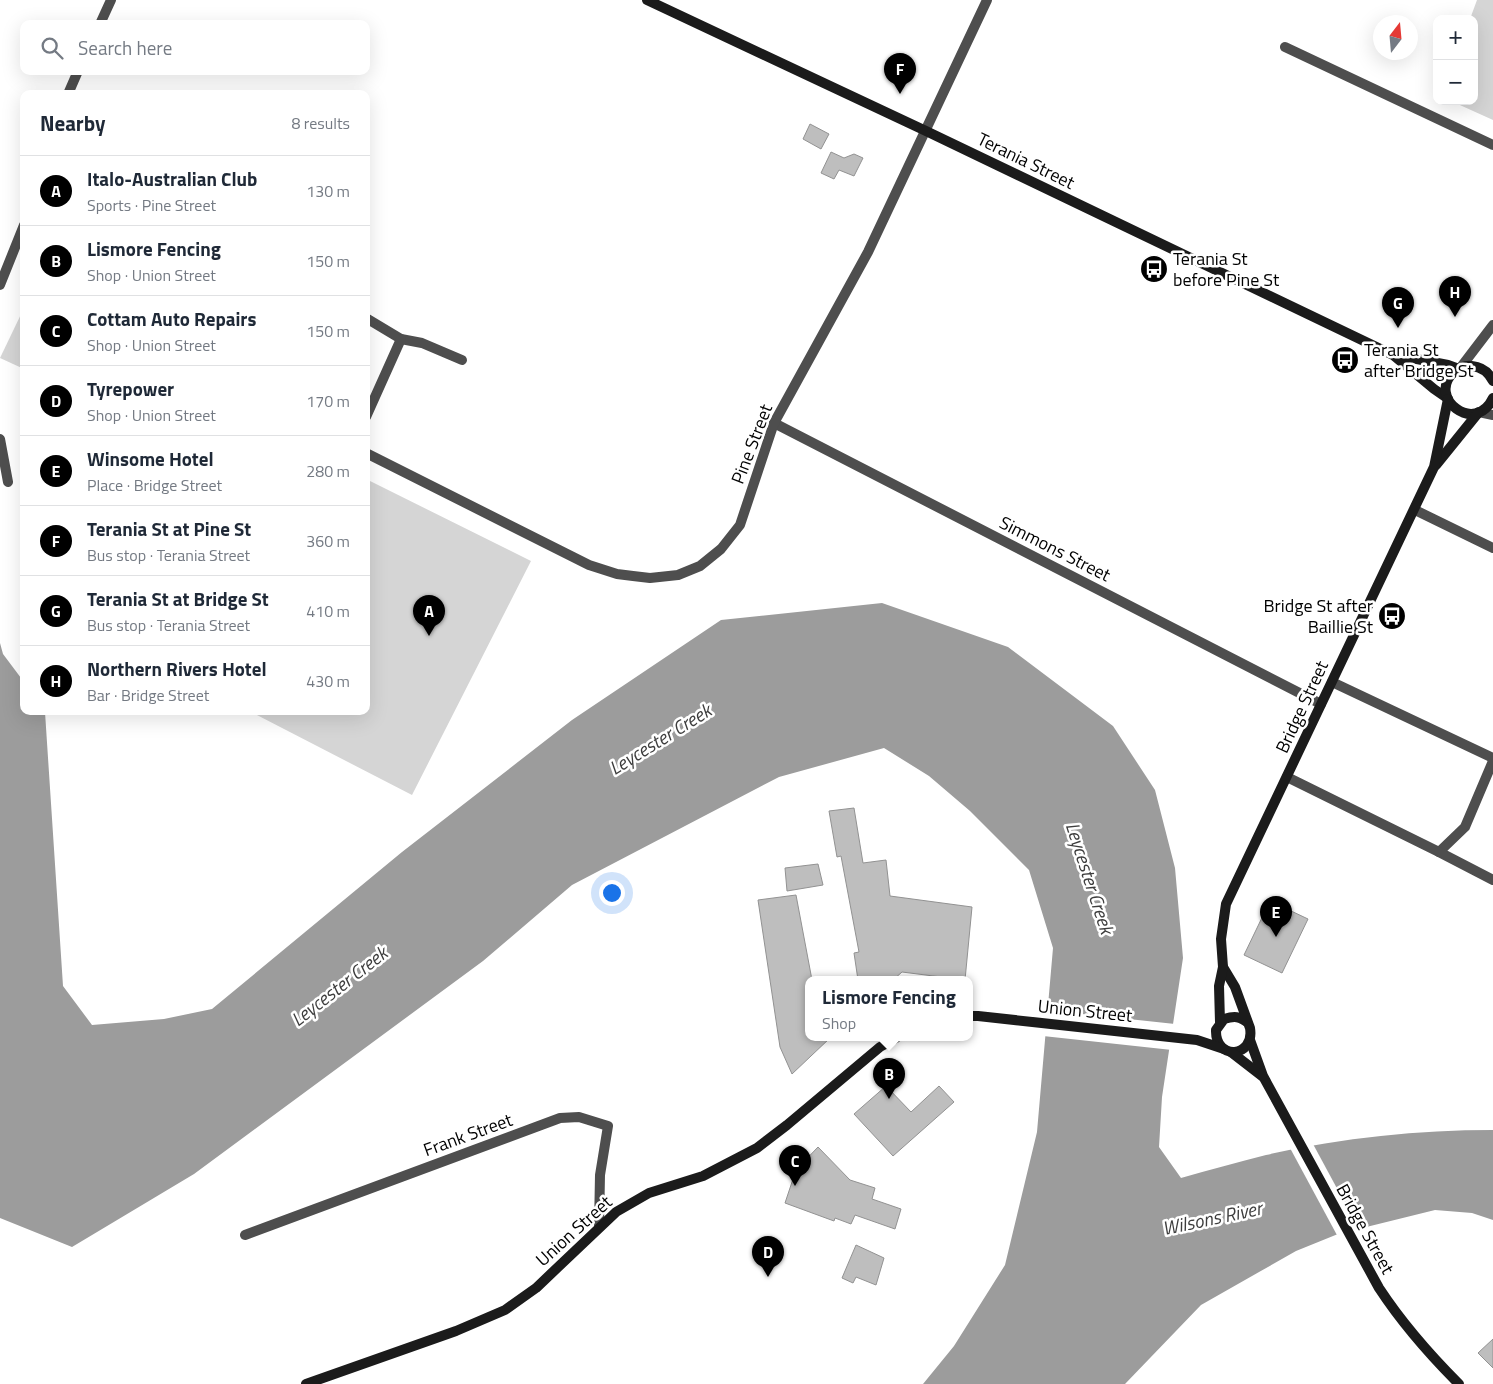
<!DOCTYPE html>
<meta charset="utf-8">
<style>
:root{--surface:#fff;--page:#f2f2f3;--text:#1f2937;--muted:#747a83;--line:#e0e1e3;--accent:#000}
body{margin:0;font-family:"Titillium Web",sans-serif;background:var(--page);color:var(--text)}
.controls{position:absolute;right:15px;top:15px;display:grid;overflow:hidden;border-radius:10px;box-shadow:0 5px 20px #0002}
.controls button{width:45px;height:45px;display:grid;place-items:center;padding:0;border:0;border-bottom:1px solid var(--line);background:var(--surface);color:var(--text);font:25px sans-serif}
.compass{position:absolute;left:1373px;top:15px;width:45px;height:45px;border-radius:50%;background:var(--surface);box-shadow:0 5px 20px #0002;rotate:16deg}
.you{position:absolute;left:611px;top:892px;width:18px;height:18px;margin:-12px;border:4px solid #fff;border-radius:50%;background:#1a73e8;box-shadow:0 0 0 8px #1a73e833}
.badge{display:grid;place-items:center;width:32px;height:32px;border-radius:50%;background:var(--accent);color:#fff;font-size:16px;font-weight:700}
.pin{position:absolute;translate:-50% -41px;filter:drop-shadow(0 1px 2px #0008)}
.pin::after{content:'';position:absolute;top:26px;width:18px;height:15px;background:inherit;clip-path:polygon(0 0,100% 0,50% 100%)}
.popup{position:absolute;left:805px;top:976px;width:168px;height:65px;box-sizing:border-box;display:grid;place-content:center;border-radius:10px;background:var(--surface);filter:drop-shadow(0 1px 4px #0005);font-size:16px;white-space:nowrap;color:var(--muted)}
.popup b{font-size:19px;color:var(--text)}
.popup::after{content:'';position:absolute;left:50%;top:100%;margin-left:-10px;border:10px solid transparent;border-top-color:var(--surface)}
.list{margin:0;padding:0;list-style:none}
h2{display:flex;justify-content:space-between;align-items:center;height:65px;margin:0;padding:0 20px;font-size:21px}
h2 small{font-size:16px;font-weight:400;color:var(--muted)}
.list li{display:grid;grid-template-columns:32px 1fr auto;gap:15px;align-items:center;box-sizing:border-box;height:70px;padding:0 20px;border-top:1px solid var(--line)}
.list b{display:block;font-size:19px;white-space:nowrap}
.list p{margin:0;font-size:16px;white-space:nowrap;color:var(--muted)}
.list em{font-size:16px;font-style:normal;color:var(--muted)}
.icon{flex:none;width:28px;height:28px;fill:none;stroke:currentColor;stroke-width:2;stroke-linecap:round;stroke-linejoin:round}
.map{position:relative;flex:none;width:1493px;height:1384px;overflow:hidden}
.search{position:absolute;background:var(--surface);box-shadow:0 5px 20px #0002;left:20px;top:20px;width:350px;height:55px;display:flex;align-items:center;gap:12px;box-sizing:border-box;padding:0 18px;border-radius:10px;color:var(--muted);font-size:19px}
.panel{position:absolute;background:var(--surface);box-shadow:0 5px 20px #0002;left:20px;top:90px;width:350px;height:625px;border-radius:10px}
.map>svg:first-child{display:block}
.green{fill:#d5d5d5}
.water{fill:#9c9c9c}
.pier{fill:#fff}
.building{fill:#bebebe;stroke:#929292}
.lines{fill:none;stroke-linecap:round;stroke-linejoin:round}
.street{stroke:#4e4e4e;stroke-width:10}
.secondary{stroke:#1b1b1b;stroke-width:10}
.labels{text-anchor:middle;stroke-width:5;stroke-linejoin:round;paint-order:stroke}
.street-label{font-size:18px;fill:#000;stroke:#fff}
.poi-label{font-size:18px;fill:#000;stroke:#fff;text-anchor:start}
.water-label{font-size:19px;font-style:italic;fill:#3d3d3d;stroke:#fff}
</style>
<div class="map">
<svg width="1493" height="1384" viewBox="0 0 1493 1384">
<rect width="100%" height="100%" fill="#fff"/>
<!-- green -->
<g class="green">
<polygon points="1477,0 1493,0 1493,120 1451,101 1474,101 1474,19 1470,19"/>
<polygon points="24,308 24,369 0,358"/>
<polygon points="366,479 531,561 412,795 249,711 366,711"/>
</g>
<!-- water -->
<path class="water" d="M 882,603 L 1008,647 L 1113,726 L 1155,790 L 1175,868 L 1183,958 L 1162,1097 L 1159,1147 L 1181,1178 C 1209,1170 1238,1162 1266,1155 C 1340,1138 1417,1130 1493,1130 L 1493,1220 L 1472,1213 L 1435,1210 L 1338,1234 L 1296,1251 L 1201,1305 L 1125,1384 L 923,1384 L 954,1346 L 1005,1265 L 1037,1132 L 1053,948 L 1029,870 L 970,811 L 929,776 L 884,748 L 779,777 L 572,885 L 483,961 L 194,1174 L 72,1247 L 0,1218 L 0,643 L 3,654 L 24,682 L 24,711 L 45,712 L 63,986 L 92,1025 L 164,1019 L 212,1009 L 402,852 L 572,720 L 721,620 Z"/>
<!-- pier -->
<g class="pier">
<polygon points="1045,1010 1175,1024 1172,1050 1043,1036"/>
<polygon points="1313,1144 1360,1231 1338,1237 1290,1148"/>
</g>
<!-- building -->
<g class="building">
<polygon points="810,124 829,134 821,149 803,139"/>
<polygon points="831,152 844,158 854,154 863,158 854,176 839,170 834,179 821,173"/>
<polygon points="854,808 863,863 886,860 890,896 972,907 965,980 902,972 893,980 858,980 854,953 859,952 841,856 837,857 829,811"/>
<polygon points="818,864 823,885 787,891 785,868"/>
<polygon points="796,895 812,980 809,980 809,1038 830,1038 792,1074 780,1047 758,900"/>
<polygon points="1270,901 1308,919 1282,973 1244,955"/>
<polygon points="886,1086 911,1112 939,1086 954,1102 893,1156 854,1114"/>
<polygon points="818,1147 850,1180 875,1188 872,1199 901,1209 895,1229 855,1215 851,1224 835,1218 834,1221 785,1203 796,1170"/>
<polygon points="856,1245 884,1258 876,1285 856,1277 853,1283 842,1278"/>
<polygon points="1493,1339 1493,1368 1478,1353"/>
</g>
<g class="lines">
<!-- street -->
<g class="street">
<polyline points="100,24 111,0"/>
<polyline points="1285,47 1493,145"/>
<polyline points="68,94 78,71"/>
<polyline points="0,285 24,225"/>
<polyline points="366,318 401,339 422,343 462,360"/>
<polyline points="1461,367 1493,325"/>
<polyline points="1479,412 1493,415"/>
<polyline points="366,417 401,339"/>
<polyline points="774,423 1321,704"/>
<polyline points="0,439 8,482"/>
<polyline points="366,453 589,565 617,574 633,576 650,578 678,575 700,566 721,549 740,525 774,423 868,252 987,0"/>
<polyline points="1415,510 1493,548"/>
<polyline points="1332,682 1493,758"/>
<polyline points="1287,777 1439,852 1465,827 1493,761"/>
<polyline points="1439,852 1493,880"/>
<polyline points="245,1235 560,1118 579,1117 608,1126 600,1175 599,1227"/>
</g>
<!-- secondary -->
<g class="secondary">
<polyline points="647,0 926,131 1391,354 1448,365 1459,369"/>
<polyline points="1393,355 1434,389 1447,398"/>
<path d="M 1493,381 C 1489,373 1482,367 1472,366 C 1465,365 1459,368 1454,372 C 1426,397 1475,436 1493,398"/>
<polyline points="1436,465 1478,413"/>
<path d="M 1223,967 L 1235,987 L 1250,1028 C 1255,1058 1215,1061 1216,1030 L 1224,1019 C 1234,1016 1240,1016 1248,1023"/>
<polyline points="969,1016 978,1016 1197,1040 1224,1049"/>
<polyline points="1220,1022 1219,986 1223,967 1221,939 1226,904 1434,467 1448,399"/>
<path d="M 1250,1040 L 1263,1076 L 1379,1288 C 1402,1323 1429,1354 1459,1384"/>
<polyline points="1231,1052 1262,1076"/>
<polyline points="306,1384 456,1331 505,1310 536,1288 616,1212 649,1193 703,1176 757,1148 787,1125 880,1047 896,1038"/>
</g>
</g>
<!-- icons -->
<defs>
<g id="bus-disc" transform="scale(1.4375)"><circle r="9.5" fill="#000" stroke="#fff"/><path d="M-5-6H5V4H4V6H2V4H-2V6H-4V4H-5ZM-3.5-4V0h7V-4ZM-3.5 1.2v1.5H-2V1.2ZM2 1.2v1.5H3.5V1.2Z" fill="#fff"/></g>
</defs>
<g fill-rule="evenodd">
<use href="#bus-disc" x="1154" y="269"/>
<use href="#bus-disc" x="1345" y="360"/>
<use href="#bus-disc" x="1392" y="616"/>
</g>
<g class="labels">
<!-- street labels -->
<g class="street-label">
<text transform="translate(1026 161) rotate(26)" y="6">Terania Street</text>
<text transform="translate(752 444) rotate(-69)" y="6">Pine Street</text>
<text transform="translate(1055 549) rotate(27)" y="6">Simmons Street</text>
<text transform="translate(1302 707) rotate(-65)" y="6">Bridge Street</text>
<text transform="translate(1085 1011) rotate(6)" y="6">Union Street</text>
<text transform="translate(468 1135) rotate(-20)" y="6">Frank Street</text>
<text transform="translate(1365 1229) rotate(61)" y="6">Bridge Street</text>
<text transform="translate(574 1231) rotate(-42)" y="6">Union Street</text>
</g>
<!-- poi labels -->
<g class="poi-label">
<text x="1173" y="265">Terania St<tspan x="1173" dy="21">before Pine St</tspan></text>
<text x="1364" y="356">Terania St<tspan x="1364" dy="21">after Bridge St</tspan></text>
<text x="1373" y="612" text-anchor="end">Bridge St after<tspan x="1373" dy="21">Baillie St</tspan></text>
</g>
<!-- water labels -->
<g class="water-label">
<text transform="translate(660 739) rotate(-32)" y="7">Leycester Creek</text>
<text transform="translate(1090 878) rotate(72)" y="7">Leycester Creek</text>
<text transform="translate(339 986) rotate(-38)" y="7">Leycester Creek</text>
<text transform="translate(1212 1218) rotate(-12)" y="7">Wilsons River</text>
</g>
</g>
</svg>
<div class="controls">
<button>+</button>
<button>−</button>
</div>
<svg class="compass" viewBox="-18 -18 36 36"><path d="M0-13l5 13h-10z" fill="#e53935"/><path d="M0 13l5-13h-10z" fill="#747a83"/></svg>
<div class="you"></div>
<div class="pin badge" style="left:429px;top:636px">A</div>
<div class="pin badge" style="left:889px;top:1099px">B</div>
<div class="popup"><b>Lismore Fencing</b>Shop</div>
<div class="pin badge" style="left:795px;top:1186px">C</div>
<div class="pin badge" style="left:768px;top:1277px">D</div>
<div class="pin badge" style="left:1276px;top:937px">E</div>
<div class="pin badge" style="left:900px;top:94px">F</div>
<div class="pin badge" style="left:1398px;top:328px">G</div>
<div class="pin badge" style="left:1455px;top:317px">H</div>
<div class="search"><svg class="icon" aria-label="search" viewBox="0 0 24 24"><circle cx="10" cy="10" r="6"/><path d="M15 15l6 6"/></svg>Search here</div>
<section class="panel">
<h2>Nearby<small>8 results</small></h2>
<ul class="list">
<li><span class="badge">A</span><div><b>Italo-Australian Club</b><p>Sports · Pine Street</p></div><em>130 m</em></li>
<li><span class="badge">B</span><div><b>Lismore Fencing</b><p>Shop · Union Street</p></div><em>150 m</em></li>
<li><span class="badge">C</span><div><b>Cottam Auto Repairs</b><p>Shop · Union Street</p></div><em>150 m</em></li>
<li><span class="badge">D</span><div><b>Tyrepower</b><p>Shop · Union Street</p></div><em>170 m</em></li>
<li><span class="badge">E</span><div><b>Winsome Hotel</b><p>Place · Bridge Street</p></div><em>280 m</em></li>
<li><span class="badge">F</span><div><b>Terania St at Pine St</b><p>Bus stop · Terania Street</p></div><em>360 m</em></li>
<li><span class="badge">G</span><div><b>Terania St at Bridge St</b><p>Bus stop · Terania Street</p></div><em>410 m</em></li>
<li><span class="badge">H</span><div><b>Northern Rivers Hotel</b><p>Bar · Bridge Street</p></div><em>430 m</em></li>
</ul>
</section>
</div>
